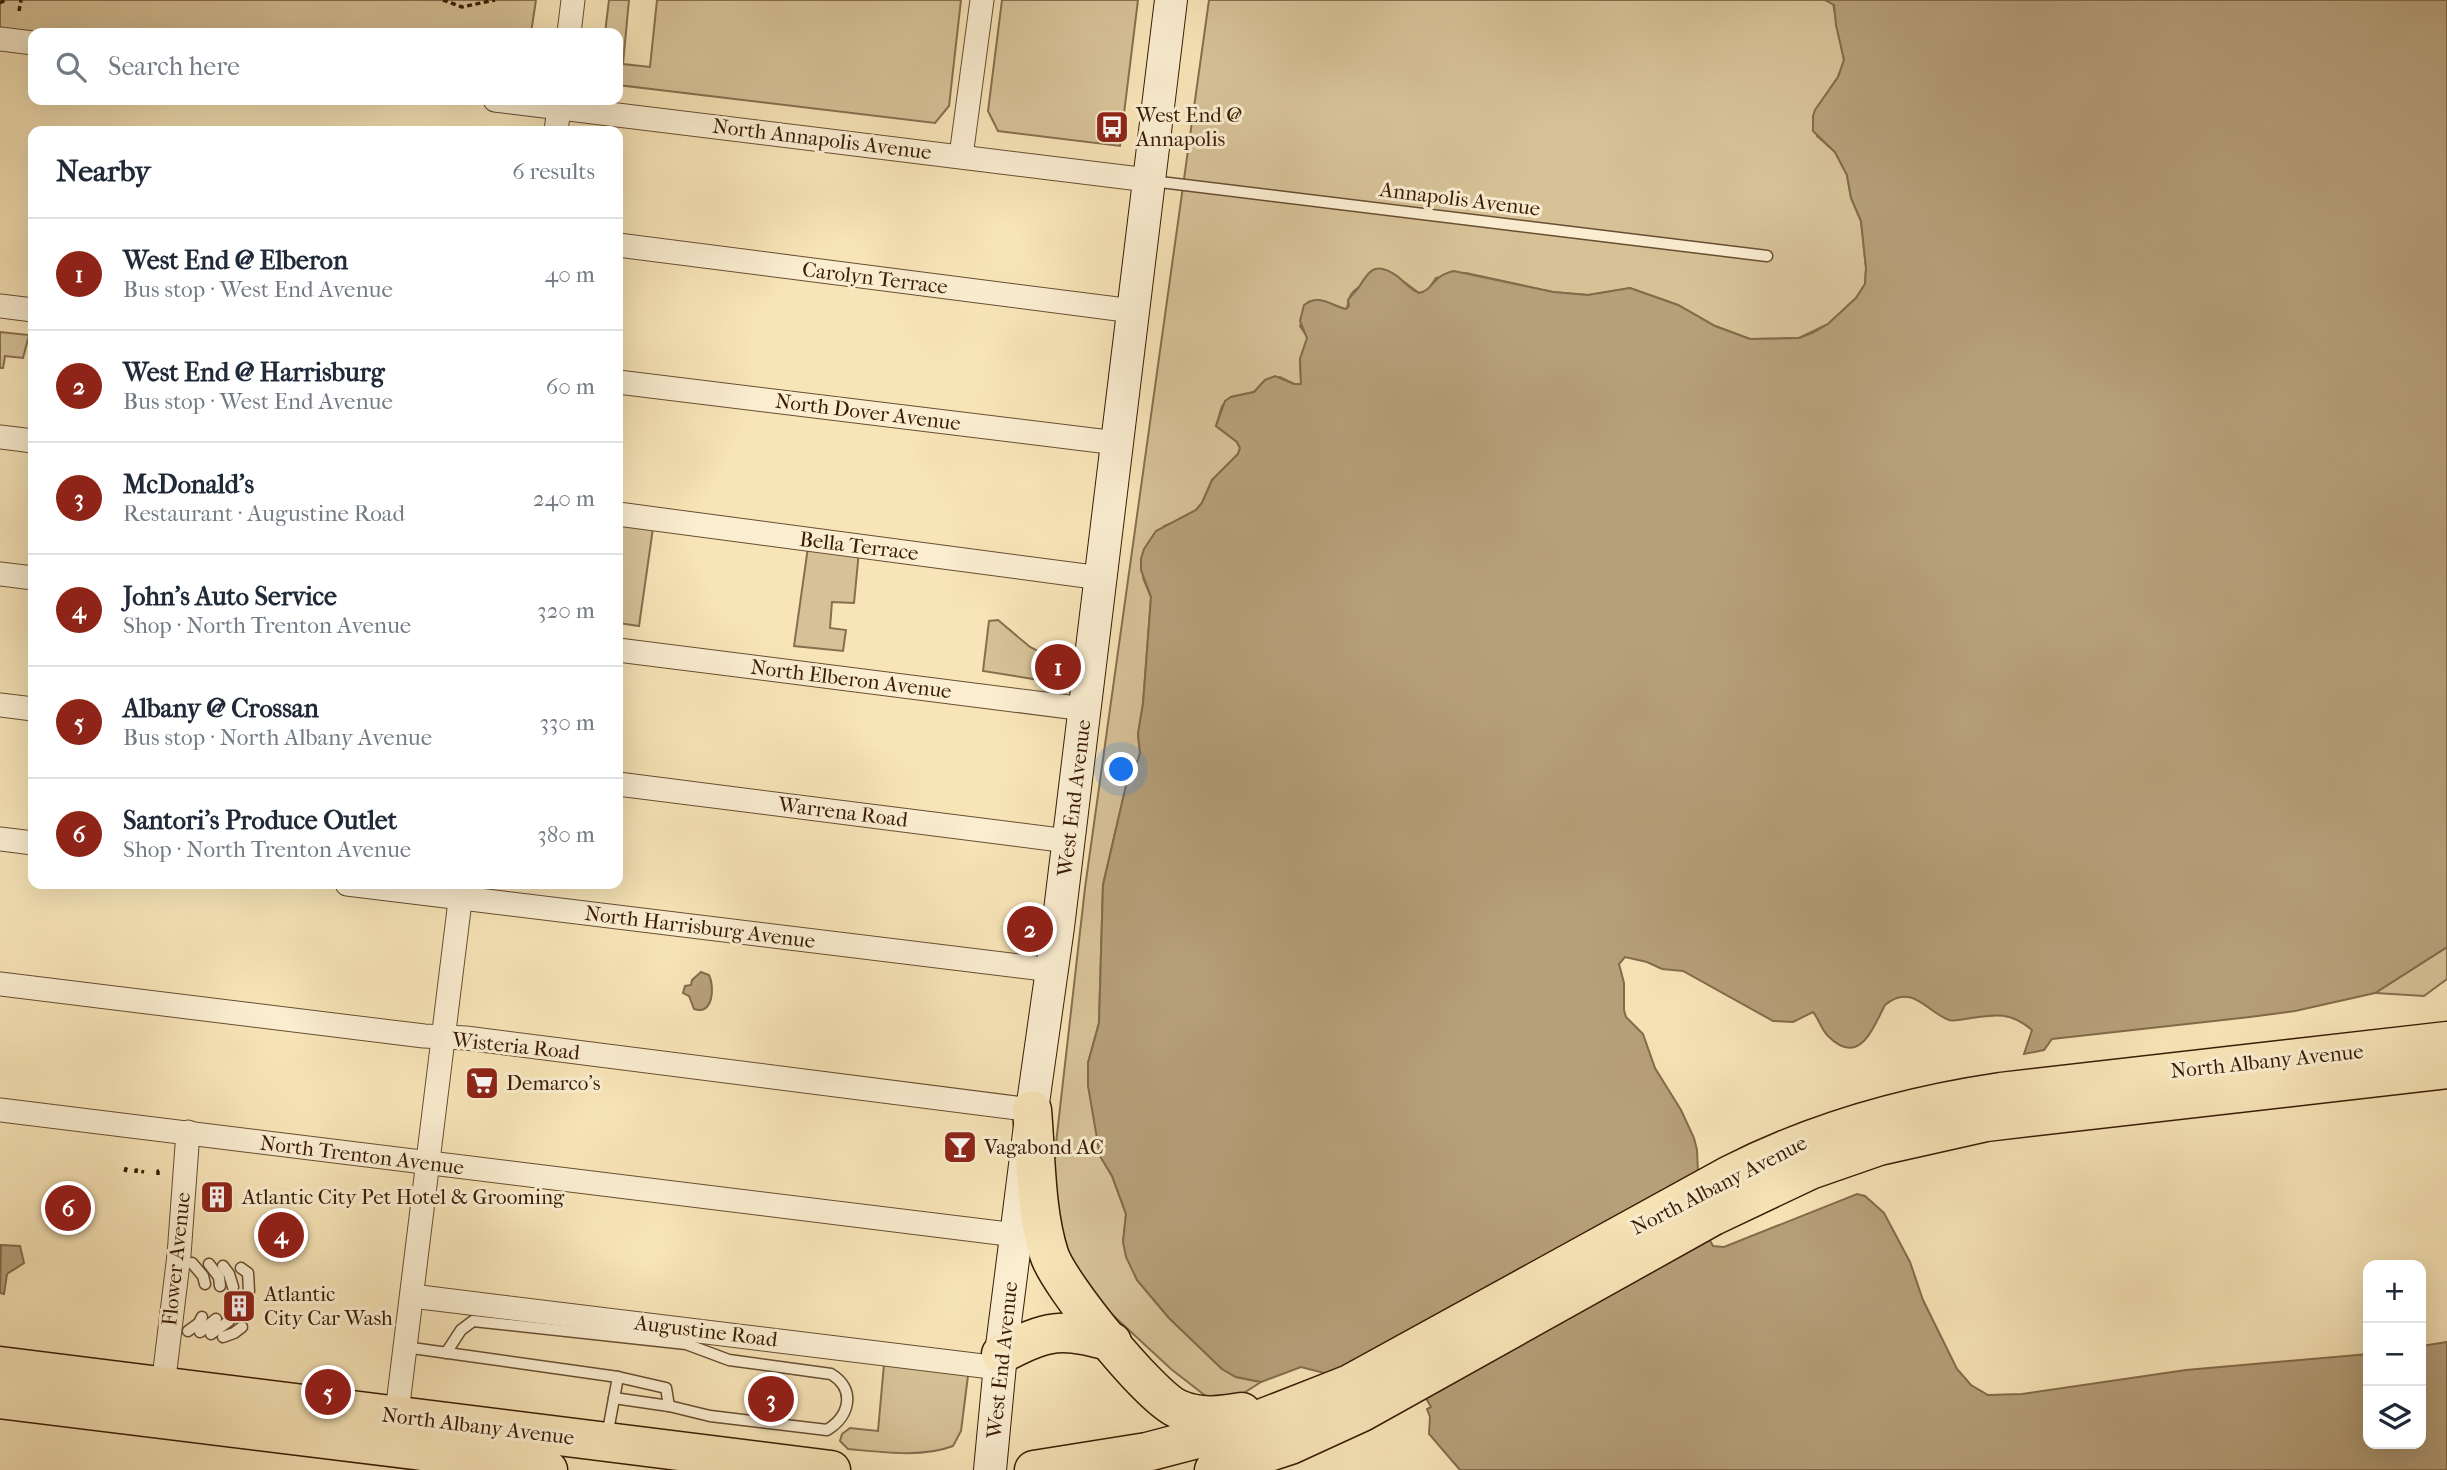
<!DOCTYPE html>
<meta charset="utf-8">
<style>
:root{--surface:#fff;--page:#f2f2f3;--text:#1f2937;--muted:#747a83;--line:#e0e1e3;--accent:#8f2418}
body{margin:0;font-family:"IM FELL French Canon",serif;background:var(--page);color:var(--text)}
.controls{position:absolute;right:21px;bottom:21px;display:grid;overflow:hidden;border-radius:14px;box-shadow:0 7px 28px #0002}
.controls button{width:63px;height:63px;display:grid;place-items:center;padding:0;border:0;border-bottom:2px solid var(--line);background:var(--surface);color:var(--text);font:35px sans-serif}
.you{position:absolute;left:1122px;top:770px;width:24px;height:24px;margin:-18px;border:5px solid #fff;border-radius:50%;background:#1a73e8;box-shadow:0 0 0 10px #1a73e833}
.badge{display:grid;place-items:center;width:46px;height:46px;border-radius:50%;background:var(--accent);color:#fff;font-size:23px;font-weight:700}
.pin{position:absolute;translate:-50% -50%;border:4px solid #fff;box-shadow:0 2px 7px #0006}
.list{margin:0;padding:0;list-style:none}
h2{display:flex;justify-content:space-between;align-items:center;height:91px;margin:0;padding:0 28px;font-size:30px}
h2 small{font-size:23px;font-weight:400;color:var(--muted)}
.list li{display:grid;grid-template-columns:46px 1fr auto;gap:21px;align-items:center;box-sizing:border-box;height:112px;padding:0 28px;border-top:2px solid var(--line)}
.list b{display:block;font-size:26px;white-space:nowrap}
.list p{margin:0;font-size:23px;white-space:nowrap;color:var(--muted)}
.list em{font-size:23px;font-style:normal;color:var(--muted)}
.icon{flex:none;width:38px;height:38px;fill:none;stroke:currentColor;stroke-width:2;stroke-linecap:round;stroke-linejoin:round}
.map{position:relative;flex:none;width:2447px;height:1470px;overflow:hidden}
.search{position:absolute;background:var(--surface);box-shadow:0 7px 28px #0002;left:28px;top:28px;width:595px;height:77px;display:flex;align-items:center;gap:18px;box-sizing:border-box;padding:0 24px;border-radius:14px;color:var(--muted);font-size:26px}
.panel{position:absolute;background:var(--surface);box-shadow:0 7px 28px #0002;left:28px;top:126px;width:595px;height:763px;border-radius:14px}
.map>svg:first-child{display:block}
.green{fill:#d7c298;stroke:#886e4e;stroke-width:2}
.water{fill:#b6a07a;stroke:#846b4a;stroke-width:2}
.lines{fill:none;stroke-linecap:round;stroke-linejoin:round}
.lane-casing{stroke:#684d30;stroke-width:13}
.street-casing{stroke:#684d30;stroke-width:25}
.secondary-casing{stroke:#391b03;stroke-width:34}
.highway-casing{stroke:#391b03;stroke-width:41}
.path{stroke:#391b03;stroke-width:3.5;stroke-dasharray:5 3.5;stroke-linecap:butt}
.lane{stroke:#faedd0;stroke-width:10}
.street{stroke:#faedd0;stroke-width:23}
.secondary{stroke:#faedd0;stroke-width:32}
.highway{stroke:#f7e4b7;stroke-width:38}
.labels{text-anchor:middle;stroke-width:6;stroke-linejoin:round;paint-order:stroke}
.poi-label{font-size:21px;fill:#391b03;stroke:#faedd0;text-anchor:start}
.street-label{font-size:21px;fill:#391b03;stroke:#faedd0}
</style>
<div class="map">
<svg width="2447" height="1470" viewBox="0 0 2447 1470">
<rect width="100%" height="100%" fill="#f7e4b7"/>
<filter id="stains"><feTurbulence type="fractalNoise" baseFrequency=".00286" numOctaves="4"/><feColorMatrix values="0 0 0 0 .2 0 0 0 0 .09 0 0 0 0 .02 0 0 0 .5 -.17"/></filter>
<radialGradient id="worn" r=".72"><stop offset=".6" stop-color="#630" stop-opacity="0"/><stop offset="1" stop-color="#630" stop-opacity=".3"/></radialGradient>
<!-- green -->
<g class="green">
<polygon points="0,0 536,0 531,33 33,33 0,39"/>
<polygon points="609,0 629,0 623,64 650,67 657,0 961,0 949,106 935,123 618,85 618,33 605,33"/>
<polygon points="1002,0 1138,0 1120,146 998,131 988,111"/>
<path d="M 1209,0 L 1825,0 L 1833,3 L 1844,60 L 1838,77 L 1815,111 L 1817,136 L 1835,152 L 1847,175 L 1851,198 L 1861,221 L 1866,268 L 1865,284 L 1856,298 L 1828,324 L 1799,338 L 1750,339 L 1715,326 L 1678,305 L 1630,288 L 1588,295 L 1553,292 L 1466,273 L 1436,278 L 1427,291 L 1419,293 L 1395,275 C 1381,279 1354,282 1349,299 C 1348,303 1348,306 1346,310 C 1332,307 1324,297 1308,302 L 1300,326 L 1308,338 L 1300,359 L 1301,384 L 1294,384 L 1280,377 L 1265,380 L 1254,392 L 1231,397 L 1222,406 L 1216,426 L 1237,442 L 1240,448 L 1238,454 L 1212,480 L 1202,503 L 1196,510 L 1188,517 L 1164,526 L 1143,578 L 1151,597 L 1143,704 L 1138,734 L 1140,753 L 1138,760 L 1128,777 L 1103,885 L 1099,1023 L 1088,1063 L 1100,1156 L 1112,1176 L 1126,1214 L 1123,1242 L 1137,1280 L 1169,1318 L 1222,1369 L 1236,1377 L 1261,1382 L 1242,1394 L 1207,1397 L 1171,1369 L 1090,1294 L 1071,1272 L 1049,1205 L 1085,888 Z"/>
<polygon points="0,332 29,335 23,358 5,356 3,368 0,368"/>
<polygon points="618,523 653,528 639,626 618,623"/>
<polygon points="808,547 859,551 854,603 832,602 830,628 846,630 843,651 794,646"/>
<polygon points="998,620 1030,647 1055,660 1052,682 983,671 989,621"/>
<polygon points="2447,947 2447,979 2424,996 2375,993"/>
<path d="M 884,1364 L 969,1368 L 961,1431 L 953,1446 C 922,1458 881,1452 848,1449 L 840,1441 L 842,1434 L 850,1428 L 878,1431 Z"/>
</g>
<!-- water -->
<g class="water">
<path d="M 1825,0 L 2447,0 L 2447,947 L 2375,993 L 2295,1011 L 2250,1017 L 2052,1039 L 2044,1050 L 2024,1054 L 2032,1030 C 2011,1012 1996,1014 1971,1018 C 1964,1019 1955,1022 1949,1020 C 1928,1013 1912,982 1885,1005 C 1872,1030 1859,1067 1828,1036 C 1821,1029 1819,1019 1813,1012 L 1793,1022 L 1773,1021 L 1683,971 L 1662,969 L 1647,962 L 1625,957 L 1619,964 L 1624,983 L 1624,1010 L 1626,1017 L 1643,1034 L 1655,1068 L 1681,1110 L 1694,1138 L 1697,1150 L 1699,1194 L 1707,1235 L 1713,1246 L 1724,1247 L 1857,1194 L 1865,1196 L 1884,1213 L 1910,1262 L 1923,1300 L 1957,1369 L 1971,1385 L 1988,1395 L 2022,1394 L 2186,1370 L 2368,1354 L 2368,1444 L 2421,1444 L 2421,1346 L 2447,1342 L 2447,1470 L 1460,1470 L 1429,1434 L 1430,1417 L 1427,1409 L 1431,1407 L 1422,1391 L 1352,1373 L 1324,1373 L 1301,1367 L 1261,1382 L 1236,1377 L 1222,1369 L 1169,1318 L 1137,1280 L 1126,1257 L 1123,1242 L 1126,1214 L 1112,1176 L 1100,1156 L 1088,1086 L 1088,1063 L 1099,1023 L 1103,885 L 1128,777 L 1138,760 L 1140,753 L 1138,734 L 1143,704 L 1151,597 L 1141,570 L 1141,559 L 1144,549 L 1156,531 L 1196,510 L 1202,503 L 1212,480 L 1238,454 L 1240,448 L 1237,442 L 1216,426 L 1225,401 L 1231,397 L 1254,392 L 1265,380 L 1275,376 L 1294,384 L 1301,384 L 1300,359 L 1307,338 L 1300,321 L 1304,305 C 1320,293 1331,306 1346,309 L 1349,306 L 1348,300 C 1351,295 1356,292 1359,287 C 1369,270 1376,261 1397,276 C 1405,282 1410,290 1419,293 C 1434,290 1431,276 1454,271 L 1553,292 L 1588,295 L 1630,288 L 1678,305 L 1715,326 L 1750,339 L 1799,338 L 1812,333 L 1828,324 L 1856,298 L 1865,284 L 1866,268 L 1861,221 L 1851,198 L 1847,175 L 1835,152 L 1813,131 L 1813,116 L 1815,110 L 1838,77 L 1844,60 L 1836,25 L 1834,5 Z"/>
<path d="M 701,972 L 709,975 C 715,987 713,1016 694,1009 L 689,996 L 683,993 L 685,986 L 691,985 L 692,980 Z"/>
<polygon points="1,1245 20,1246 24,1263 7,1274 4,1294 0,1293"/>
</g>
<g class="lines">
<!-- lane casing -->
<g class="lane-casing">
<g id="lane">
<polyline points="1152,181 1767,256"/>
<polyline points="192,1263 203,1276 205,1284"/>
<polyline points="209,1264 219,1277 220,1286"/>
<polyline points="223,1266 229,1274 233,1287"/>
<polyline points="241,1268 248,1273 249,1291"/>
<polyline points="188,1331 199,1323 202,1317"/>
<polyline points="200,1332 216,1319"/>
<polyline points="211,1334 229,1321"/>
<polyline points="223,1337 234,1333 242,1327"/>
<polyline points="405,1347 618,1377 666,1388 669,1406"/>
<path d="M 446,1353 L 461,1330 L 473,1321 L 686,1344 L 729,1360 L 831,1374 C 856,1389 850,1416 827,1430 L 710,1416 L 669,1406 L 614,1398"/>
<polyline points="607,1436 618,1377"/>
</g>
</g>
<!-- street casing -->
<g class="street-casing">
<g id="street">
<polyline points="569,33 573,0"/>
<polyline points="0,39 33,43"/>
<polyline points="495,100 1148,180"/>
<polyline points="556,131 560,100"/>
<polyline points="961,156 982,0"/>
<polyline points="618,245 1133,311"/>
<polyline points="0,306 33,310"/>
<polyline points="618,382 1117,443"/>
<polyline points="0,437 33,441"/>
<polyline points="618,514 1101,578"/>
<polyline points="0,574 33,578"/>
<polyline points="618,650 1085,709"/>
<polyline points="0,705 33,709"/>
<polyline points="618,784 1068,841"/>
<polyline points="0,839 33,843"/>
<polyline points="347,884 1052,970"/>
<polyline points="0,984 424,1036 466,1038 1032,1110"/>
<polyline points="0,1110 1016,1235"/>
<polyline points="412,1296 999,1368"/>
<polyline points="163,1386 179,1255 188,1132"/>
<polyline points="397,1428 399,1396 462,885"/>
</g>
</g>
<!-- secondary casing -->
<g class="secondary-casing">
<polyline id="secondary" points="990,1470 1001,1354 1032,1110 1058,927 1171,0"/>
</g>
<!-- highway casing -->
<g class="highway-casing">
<g id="highway">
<path d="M 1032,1110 C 1036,1155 1035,1210 1049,1254 C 1058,1284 1150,1397 1178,1409 C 1199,1418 1220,1416 1242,1412"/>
<path d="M 1001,1354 C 1048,1330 1061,1327 1112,1342"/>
<polyline points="0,1366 831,1470"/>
<polyline points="0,1399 422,1451 548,1470"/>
<path d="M 1034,1470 L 1147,1452 L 1235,1429 L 1350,1384 L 1730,1175 C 1816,1131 1906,1106 2001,1092 L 2447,1041"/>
<polyline points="1214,1470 1290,1445 1362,1412 1713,1216 1810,1170 1879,1146 1986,1122 2447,1069"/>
</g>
</g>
<!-- path -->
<g class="path">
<polyline points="443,0 462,7 495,0"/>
<polyline points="0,3 5,0"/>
<polyline points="19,11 21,0"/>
<polyline points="125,1172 127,1165"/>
<polyline points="136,1173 136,1170 144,1172"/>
<polyline points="158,1175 158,1171 161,1171"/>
</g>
<!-- lane -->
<use href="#lane" class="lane"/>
<!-- street -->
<use href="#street" class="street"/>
<!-- secondary -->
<use href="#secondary" class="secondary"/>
<!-- highway -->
<use href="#highway" class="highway"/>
</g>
<!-- icons -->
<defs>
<g id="bus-square" transform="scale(1.75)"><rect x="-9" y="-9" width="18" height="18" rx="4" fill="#8f2418" stroke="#faedd0"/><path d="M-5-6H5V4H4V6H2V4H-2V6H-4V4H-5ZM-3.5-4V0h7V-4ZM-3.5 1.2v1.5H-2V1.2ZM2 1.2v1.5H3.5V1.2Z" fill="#fff"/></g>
<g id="supermarket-square" transform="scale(1.75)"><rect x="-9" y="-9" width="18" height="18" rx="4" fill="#8f2418" stroke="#faedd0"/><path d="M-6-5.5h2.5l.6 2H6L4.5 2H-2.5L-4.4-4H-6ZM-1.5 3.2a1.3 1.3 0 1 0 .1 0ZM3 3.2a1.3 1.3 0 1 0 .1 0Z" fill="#fff"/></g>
<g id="bar-square" transform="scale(1.75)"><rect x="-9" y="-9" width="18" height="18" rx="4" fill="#8f2418" stroke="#faedd0"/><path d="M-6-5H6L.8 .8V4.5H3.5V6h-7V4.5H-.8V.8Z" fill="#fff"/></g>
<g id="building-square" transform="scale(1.75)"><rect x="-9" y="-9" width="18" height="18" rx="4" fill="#8f2418" stroke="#faedd0"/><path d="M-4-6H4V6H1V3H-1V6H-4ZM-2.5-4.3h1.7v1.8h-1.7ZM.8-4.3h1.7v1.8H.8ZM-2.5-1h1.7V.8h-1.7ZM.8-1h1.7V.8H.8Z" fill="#fff"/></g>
</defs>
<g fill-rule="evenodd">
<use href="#bus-square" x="1112" y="127"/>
<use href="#supermarket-square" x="482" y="1083"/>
<use href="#bar-square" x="960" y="1147"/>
<use href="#building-square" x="217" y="1197"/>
<use href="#building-square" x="239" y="1306"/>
</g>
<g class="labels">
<!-- poi labels -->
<g class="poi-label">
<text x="1136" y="122">West End @<tspan x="1136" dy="24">Annapolis</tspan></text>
<text x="506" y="1090">Demarco's</text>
<text x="984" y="1154">Vagabond AC</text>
<text x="242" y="1204">Atlantic City Pet Hotel &amp; Grooming</text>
<text x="264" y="1301">Atlantic<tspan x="264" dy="24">City Car Wash</tspan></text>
</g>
<!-- street labels -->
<g class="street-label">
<text transform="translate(822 139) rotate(7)" y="7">North Annapolis Avenue</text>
<text transform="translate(1460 199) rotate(7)" y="7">Annapolis Avenue</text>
<text transform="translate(875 278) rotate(7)" y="7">Carolyn Terrace</text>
<text transform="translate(868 412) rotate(7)" y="7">North Dover Avenue</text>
<text transform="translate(859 546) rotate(7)" y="7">Bella Terrace</text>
<text transform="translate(851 679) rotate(7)" y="7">North Elberon Avenue</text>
<text transform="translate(1074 798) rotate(-83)" y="7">West End Avenue</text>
<text transform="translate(843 812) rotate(7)" y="7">Warrena Road</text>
<text transform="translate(700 927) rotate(7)" y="7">North Harrisburg Avenue</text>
<text transform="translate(516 1046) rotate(6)" y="7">Wisteria Road</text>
<text transform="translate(2267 1061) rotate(-6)" y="7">North Albany Avenue</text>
<text transform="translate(362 1155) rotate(7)" y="7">North Trenton Avenue</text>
<text transform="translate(1719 1185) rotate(-27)" y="7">North Albany Avenue</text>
<text transform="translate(176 1259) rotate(-84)" y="7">Flower Avenue</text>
<text transform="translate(706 1331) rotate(7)" y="7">Augustine Road</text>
<text transform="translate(1002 1360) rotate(-84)" y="7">West End Avenue</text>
<text transform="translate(478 1426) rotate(7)" y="7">North Albany Avenue</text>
</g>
</g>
<rect width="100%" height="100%" filter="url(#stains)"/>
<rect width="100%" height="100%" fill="url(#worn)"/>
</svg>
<div class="controls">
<button>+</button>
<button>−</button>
<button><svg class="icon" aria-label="layers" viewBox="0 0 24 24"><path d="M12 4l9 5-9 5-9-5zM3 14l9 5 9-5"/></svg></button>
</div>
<div class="you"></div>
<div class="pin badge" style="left:1058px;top:667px">1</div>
<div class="pin badge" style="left:1030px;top:929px">2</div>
<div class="pin badge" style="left:771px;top:1399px">3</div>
<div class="pin badge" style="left:281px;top:1235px">4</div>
<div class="pin badge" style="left:328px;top:1392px">5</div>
<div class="pin badge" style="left:68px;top:1208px">6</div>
<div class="search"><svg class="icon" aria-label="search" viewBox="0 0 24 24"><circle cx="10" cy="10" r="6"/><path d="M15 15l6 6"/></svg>Search here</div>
<section class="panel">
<h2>Nearby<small>6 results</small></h2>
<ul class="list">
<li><span class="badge">1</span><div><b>West End @ Elberon</b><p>Bus stop · West End Avenue</p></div><em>40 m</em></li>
<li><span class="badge">2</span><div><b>West End @ Harrisburg</b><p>Bus stop · West End Avenue</p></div><em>60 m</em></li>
<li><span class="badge">3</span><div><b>McDonald's</b><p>Restaurant · Augustine Road</p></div><em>240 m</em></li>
<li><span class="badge">4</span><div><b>John's Auto Service</b><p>Shop · North Trenton Avenue</p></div><em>320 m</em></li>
<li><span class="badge">5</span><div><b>Albany @ Crossan</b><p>Bus stop · North Albany Avenue</p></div><em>330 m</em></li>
<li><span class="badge">6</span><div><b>Santori's Produce Outlet</b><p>Shop · North Trenton Avenue</p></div><em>380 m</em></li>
</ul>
</section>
</div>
